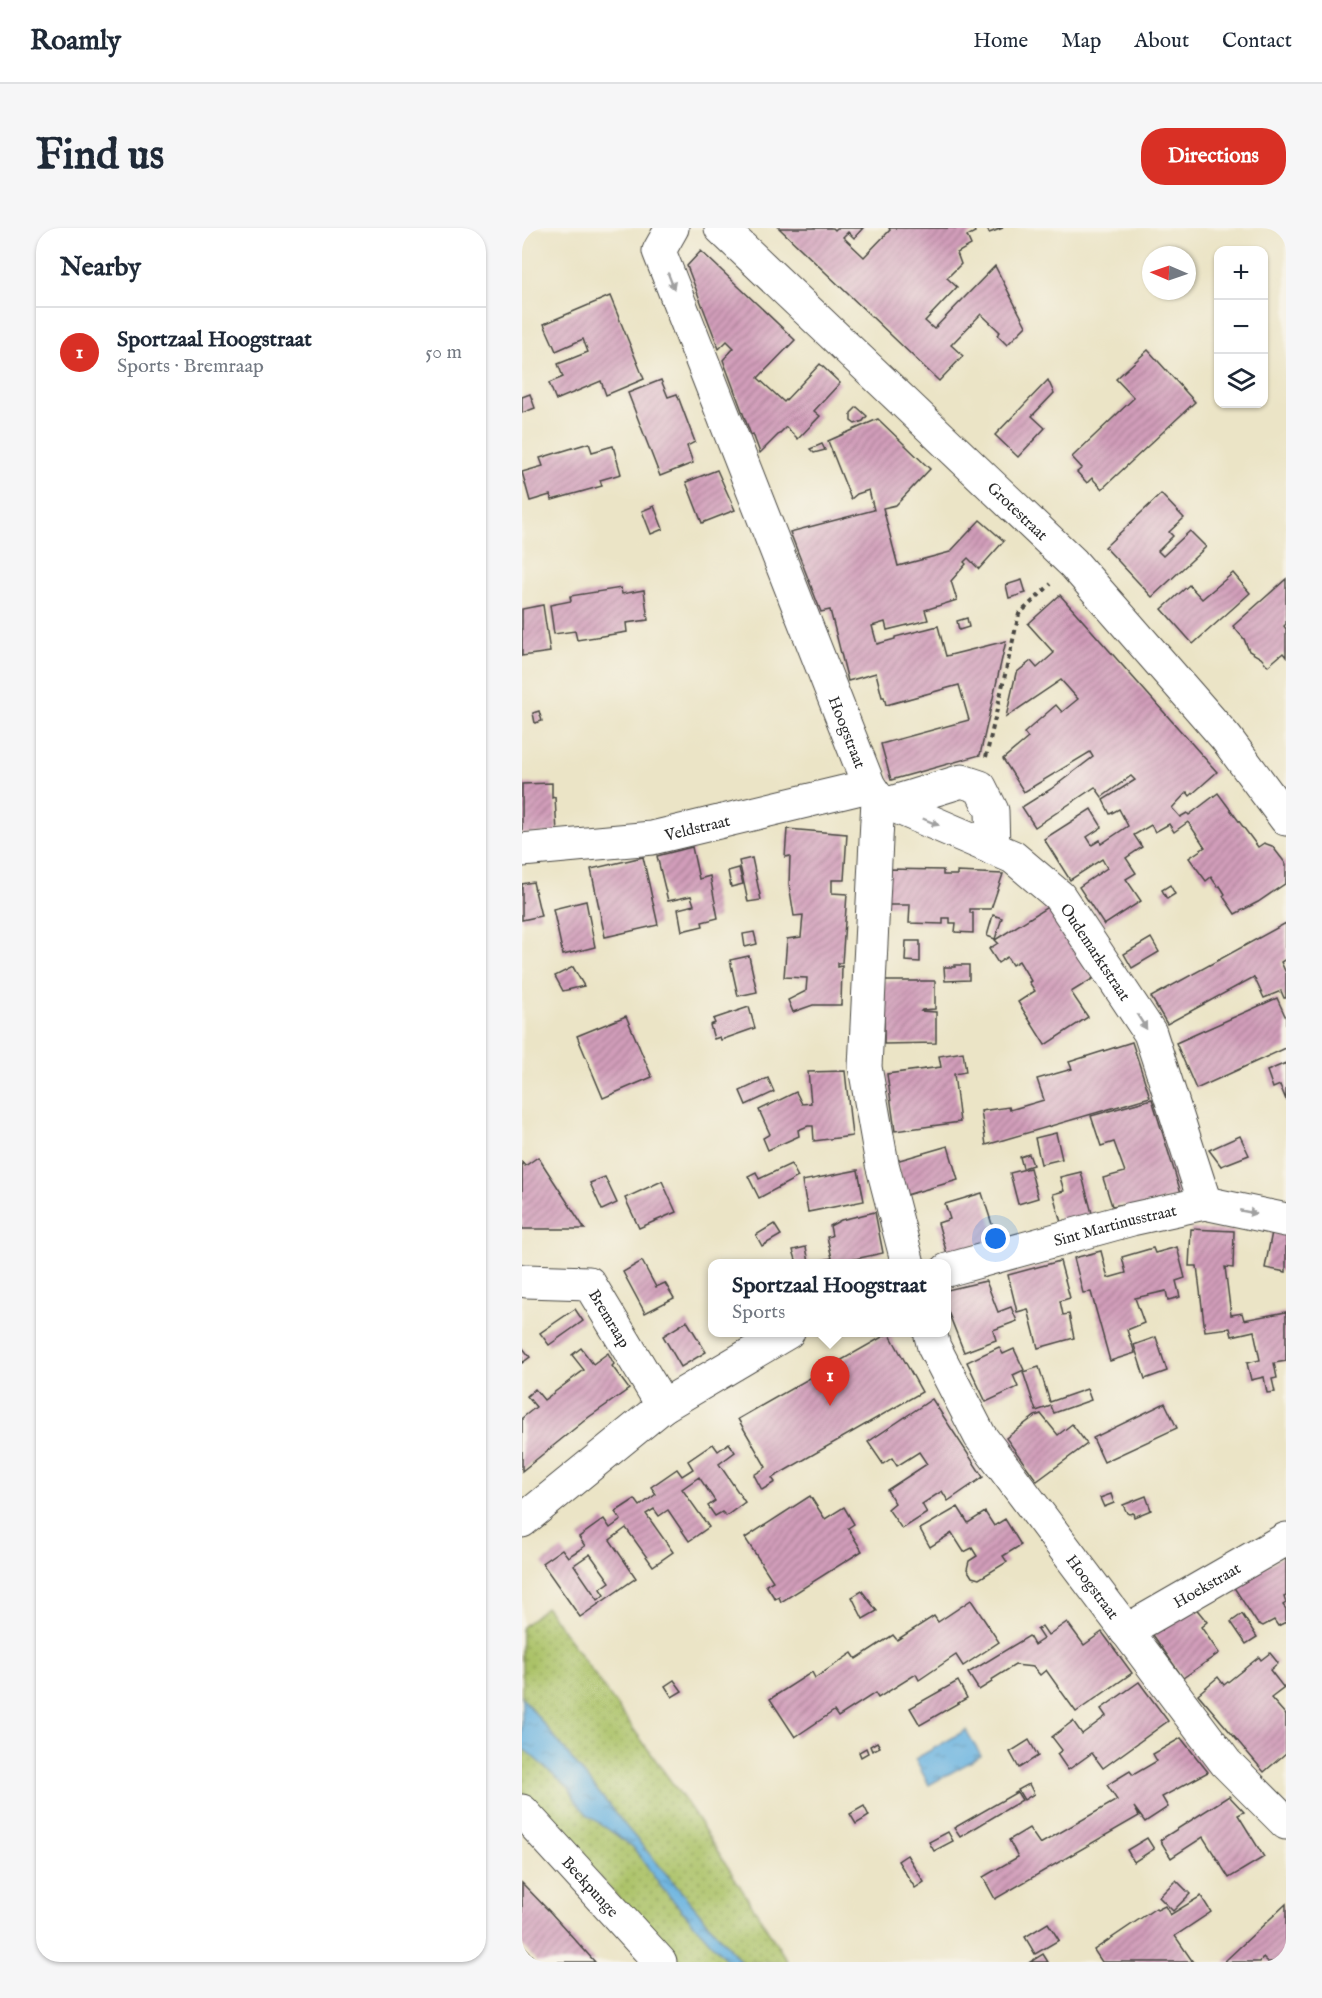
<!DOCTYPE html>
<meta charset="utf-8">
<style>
:root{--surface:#fff;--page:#f6f6f7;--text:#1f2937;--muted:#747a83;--line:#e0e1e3;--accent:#d93025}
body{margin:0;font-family:"IM FELL English",serif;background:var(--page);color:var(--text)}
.controls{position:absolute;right:18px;top:18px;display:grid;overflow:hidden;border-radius:12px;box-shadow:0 2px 4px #0004}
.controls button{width:54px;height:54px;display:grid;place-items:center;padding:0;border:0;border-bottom:2px solid var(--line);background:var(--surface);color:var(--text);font:30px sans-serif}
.compass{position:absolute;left:620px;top:18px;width:54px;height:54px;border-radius:50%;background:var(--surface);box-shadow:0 2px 4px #0004;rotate:272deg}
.you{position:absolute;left:474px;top:1011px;width:21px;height:21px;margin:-15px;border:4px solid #fff;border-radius:50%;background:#1a73e8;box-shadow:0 0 0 9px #1a73e833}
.badge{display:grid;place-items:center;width:39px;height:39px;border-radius:50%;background:var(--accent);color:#fff;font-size:20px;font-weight:700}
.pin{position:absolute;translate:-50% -50px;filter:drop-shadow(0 2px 3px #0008)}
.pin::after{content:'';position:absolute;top:32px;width:21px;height:18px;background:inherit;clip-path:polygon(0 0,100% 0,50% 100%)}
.popup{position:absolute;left:186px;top:1031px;width:243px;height:78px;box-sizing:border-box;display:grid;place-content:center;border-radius:12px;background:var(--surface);filter:drop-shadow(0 2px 4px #0005);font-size:20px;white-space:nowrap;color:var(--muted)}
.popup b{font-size:22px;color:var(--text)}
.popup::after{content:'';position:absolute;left:50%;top:100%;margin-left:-12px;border:12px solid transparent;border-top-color:var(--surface)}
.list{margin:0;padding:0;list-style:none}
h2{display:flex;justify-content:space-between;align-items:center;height:78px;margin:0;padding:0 24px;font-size:26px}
h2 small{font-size:20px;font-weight:400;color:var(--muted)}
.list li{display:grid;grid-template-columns:39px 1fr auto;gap:18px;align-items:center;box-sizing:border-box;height:90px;padding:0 24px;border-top:2px solid var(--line)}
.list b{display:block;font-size:22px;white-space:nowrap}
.list p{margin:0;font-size:20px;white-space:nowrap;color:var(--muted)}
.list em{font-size:20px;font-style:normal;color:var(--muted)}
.icon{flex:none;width:33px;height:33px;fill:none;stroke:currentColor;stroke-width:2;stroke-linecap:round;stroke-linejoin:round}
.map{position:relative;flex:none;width:764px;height:1734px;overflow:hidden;border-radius:24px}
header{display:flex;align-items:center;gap:36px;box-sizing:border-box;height:84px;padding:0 30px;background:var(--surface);border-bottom:2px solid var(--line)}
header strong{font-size:28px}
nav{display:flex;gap:33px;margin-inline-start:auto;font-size:21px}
.intro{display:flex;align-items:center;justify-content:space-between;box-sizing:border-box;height:144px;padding:0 36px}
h1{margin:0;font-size:42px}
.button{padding:15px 27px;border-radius:24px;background:var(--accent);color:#fff;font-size:21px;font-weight:700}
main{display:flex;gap:36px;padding:0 36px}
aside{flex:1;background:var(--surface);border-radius:24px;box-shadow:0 2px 4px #0004}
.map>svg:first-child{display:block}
.grass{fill:url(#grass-dots);stroke:#6b7649;stroke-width:1.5}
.water{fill:url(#water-ripples);stroke:#496e86;stroke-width:1.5}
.building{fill:url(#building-hatch);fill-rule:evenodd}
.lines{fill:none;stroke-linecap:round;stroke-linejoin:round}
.minor-casing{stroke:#484742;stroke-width:35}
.major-casing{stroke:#484742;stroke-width:35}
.path{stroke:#484742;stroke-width:4;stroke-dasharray:4.5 4.5;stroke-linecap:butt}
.minor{stroke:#fff;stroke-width:33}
.major{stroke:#fff;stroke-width:33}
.oneway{fill:#a0a0a0}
.labels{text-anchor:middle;stroke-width:5;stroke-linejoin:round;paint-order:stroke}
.street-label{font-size:16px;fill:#2b2b2b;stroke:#f7f3e8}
</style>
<header>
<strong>Roamly</strong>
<nav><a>Home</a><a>Map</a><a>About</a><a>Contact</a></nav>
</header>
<div class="intro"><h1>Find us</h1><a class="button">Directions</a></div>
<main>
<aside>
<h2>Nearby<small></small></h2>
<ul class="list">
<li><span class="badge">1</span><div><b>Sportzaal Hoogstraat</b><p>Sports · Bremraap</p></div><em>50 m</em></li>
</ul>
</aside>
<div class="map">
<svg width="764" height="1734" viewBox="0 0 764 1734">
<defs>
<pattern id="grass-dots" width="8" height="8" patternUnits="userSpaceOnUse" patternTransform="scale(1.5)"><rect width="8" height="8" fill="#abc267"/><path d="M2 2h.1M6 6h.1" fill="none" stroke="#8b9e55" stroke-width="1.8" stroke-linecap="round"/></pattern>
<pattern id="water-ripples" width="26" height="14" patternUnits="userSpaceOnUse" patternTransform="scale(1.5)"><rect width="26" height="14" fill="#67b2e0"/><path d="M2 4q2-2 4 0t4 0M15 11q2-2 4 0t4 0" fill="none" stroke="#5591b6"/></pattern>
<pattern id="building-hatch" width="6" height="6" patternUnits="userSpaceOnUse" patternTransform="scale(1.5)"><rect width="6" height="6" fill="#d19dba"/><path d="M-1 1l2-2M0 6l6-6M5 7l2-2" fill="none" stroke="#aa8097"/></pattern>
</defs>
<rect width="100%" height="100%" fill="#f7f3e8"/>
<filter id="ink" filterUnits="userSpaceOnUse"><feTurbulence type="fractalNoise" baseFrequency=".0167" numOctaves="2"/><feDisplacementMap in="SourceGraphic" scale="12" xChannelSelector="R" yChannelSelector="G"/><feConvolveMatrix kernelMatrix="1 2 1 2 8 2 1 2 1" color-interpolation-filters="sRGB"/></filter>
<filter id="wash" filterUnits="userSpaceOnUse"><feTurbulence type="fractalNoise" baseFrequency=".008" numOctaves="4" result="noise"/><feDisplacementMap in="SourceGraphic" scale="24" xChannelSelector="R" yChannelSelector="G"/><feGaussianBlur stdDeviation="1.35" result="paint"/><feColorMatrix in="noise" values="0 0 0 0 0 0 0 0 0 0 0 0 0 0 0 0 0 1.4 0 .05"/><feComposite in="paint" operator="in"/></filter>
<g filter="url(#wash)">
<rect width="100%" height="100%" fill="#ebe4c6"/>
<!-- grass -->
<g class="grass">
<polygon points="24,1379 171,1584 266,1734 219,1734 106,1601 0,1469 0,1399"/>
<polygon points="0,1519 47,1560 55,1575 66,1587 111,1619 140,1660 206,1734 155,1734 0,1565"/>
</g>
<!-- water -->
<g class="water">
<polygon points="0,1469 106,1601 219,1734 206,1734 140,1660 111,1619 66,1587 55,1575 47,1560 2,1521 0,1519"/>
<polygon points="444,1502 459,1528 407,1557 393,1531"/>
</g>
<g id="blocks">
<!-- building -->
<g class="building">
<polygon points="257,0 311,0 313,2 315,0 341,0 332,10 326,4 321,9 342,29 368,2 367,0 451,0 453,4 445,8 449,17 435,25 439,36 425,50 435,59 403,93 412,101 473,38 504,98 485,117 475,107 478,104 459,86 429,117 441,128 417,153"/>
<polygon points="465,0 481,0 467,5"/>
<polygon points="179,23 273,112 236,150 262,174 298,136 318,155 292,183 298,188 276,211 264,199 238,225 231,206 229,207 201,132 212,120 205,113 197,121 165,38"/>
<polygon points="88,68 122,151 84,167 79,153 34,172 27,155 41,149 36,136 66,124 61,111 34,123 22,96"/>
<polygon points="626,122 673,174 580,261 570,250 565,255 555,244 560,240 550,229 612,170 594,151"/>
<polygon points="139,152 146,169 155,166 173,214 165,218 171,235 138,248 106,165"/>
<polygon points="526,152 532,165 510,188 523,200 496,229 473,207"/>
<polygon points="8,166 13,180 0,185 0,169"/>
<polygon points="335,179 345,188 341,193 333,196 329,193 329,185"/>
<polygon points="356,191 408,241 374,277 361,280 376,338 428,324 458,292 482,313 457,341 446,330 442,334 444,336 429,353 435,372 403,382 406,392 365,402 363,394 350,398 355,416 373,411 373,409 416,398 424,428 484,413 458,527 369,552 359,516 447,492 437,457 364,477 362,469 360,469 354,445 326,453 308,382 299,384 268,304 352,282 347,262 335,266 329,271 306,213"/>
<polygon points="67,215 70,224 91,218 99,246 78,252 80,258 30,272 28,267 8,273 0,244 21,238 18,230"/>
<polygon points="300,216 303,222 292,225 288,221"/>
<polygon points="195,242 213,282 180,295 164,254"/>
<polygon points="639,266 662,290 647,304 651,308 636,323 641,328 668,303 684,319 630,369 583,319"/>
<polygon points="132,278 141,301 129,306 120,283"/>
<polygon points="711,345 728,365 671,416 640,381 667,357 680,371"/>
<polygon points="764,351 764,396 762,398 764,401 764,429 761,425 746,438 739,430 727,423 722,411 711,398"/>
<polygon points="500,352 504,365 487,370 484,357"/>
<polygon points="99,360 100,366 122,362 126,392 104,395 105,404 55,412 53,403 32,406 28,377 49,373 48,368"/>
<polygon points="538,367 695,544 668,568 665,564 650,580 658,589 665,585 667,587 696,565 736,619 742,615 750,618 764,636 764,655 736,674 713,686 701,668 703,666 698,658 696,659 689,649 684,653 667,630 683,619 666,594 652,604 647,596 633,604 629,597 612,607 620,619 604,630 614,645 604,651 619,673 582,697 557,659 585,640 580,631 548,652 522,611 569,581 580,599 565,609 570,617 578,612 579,616 606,598 597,581 588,586 581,572 613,552 609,548 580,569 573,559 513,599 500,579 529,561 571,529 568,524 502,564 481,531 506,510 502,505 534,477 540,484 556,471 539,452 484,489 494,445 509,433 515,440 532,425 506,396"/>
<polygon points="21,377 28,424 0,428 0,381"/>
<polygon points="445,390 447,399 437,402 435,393"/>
<polygon points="17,483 20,493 13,495 11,485"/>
<polygon points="30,555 30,570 33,569 35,605 0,606 0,556"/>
<polygon points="265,601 325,606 322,652 310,652 310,665 325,666 320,735 316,735 316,739 320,738 319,777 291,777 271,784 266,772 284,763 285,750 262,749 265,711 279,709 281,687 272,688 267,656 268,628 263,629"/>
<polygon points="170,619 177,651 188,648 196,690 180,694 181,698 160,703 156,681 172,677 169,668 146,673 135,628"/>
<polygon points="121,629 136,697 83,709 69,641"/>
<polygon points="230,630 239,672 226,674 217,633"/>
<polygon points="217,640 221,656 209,659 206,643"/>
<polygon points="364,641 421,642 421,647 435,647 435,644 481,646 469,681 448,681 448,685 451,685 451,705 433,704 434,695 428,695 428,690 421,690 421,696 387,695 388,677 362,677"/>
<polygon points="11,654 19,688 0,692 0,656"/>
<polygon points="648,657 653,666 645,671 640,662"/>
<polygon points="64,673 73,719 41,727 31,681"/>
<polygon points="527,678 572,750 549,764 566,789 523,817 496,774 513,763 507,754 509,753 497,733 490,737 485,729 476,735 467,721 476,715 473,712"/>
<polygon points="471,687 480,690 473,711 465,708"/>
<polygon points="764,695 764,731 759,734 764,745 764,770 762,770 759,763 742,770 732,749 645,796 629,769"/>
<polygon points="232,704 235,716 223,719 221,706"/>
<polygon points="629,710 637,724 610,740 602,726"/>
<polygon points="384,713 398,713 398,734 383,733"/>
<polygon points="227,728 235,764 216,768 208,732"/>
<polygon points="433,737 447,737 447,752 423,753 422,739 433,739"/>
<polygon points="51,739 62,758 41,763 33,748"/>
<polygon points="362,753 413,753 413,781 400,782 399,783 414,784 414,815 362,816"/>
<polygon points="755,770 764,790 764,820 674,861 654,815"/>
<polygon points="227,779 233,800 199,812 198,809 192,811 188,797 193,795 191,791"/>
<polygon points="104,788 130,849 81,870 55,808"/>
<polygon points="610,814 628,869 464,917 459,883 487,879 488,882 522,872 515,851 550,841 547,834"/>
<polygon points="441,824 444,844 432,846 438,894 373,903 365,846 419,839 417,828"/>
<polygon points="764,835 764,872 758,857 751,860 745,843"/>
<polygon points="323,843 330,908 292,913 291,898 286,898 276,902 277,908 246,922 241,910 248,906 237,882 274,864 280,876 289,875 286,844"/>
<polygon points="246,850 252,864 224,877 218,863"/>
<polygon points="630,871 660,968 604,982 602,976 590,978 581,950 603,944 592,914 579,918 569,888"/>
<polygon points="534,905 540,931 519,936 513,910"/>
<polygon points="718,908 727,927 699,938 687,922"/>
<polygon points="426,918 436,952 384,967 374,933"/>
<polygon points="507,926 511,937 501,940 498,929"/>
<polygon points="16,929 63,1001 0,1001 0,934 3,938"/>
<polygon points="269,936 276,949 237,970 226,948 234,944 237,951"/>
<polygon points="508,940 516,970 496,976 488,945"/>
<polygon points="336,942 342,973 286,984 280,953"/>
<polygon points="559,944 571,989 540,998 531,966 542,963 538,949"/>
<polygon points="83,949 95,975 80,982 68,955"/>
<polygon points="140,953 154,984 117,1000 103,970"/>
<polygon points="460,965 475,1012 425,1026 416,995 428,991 423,976"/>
<polygon points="353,984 361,1025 328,1032 328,1035 288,1035 310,1030 305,1009 310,1008 308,998 319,992"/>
<polygon points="252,996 259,1007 240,1018 234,1007"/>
<polygon points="669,1001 712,1003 711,1040 703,1039 709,1087 720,1085 722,1092 764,1084 764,1133 752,1135 755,1150 750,1151 753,1164 745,1165 742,1149 729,1152 725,1135 738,1132 732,1103 710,1108 708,1100 683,1103 675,1038 667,1038"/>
<polygon points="750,1004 764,1007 764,1044 743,1040"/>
<polygon points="284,1019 287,1034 275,1035 271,1022"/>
<polygon points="655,1019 663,1050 654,1053 658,1069 646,1072 644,1063 613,1070 622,1095 605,1102 613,1125 588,1133 569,1064 561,1065 552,1030 579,1023 586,1050 604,1045 600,1029 631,1020 633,1025"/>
<polygon points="120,1033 134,1059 143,1055 152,1070 123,1085 101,1044"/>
<polygon points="538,1033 548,1070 538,1073 541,1087 547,1086 552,1110 516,1120 506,1081 495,1084 486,1047"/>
<polygon points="464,1053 476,1084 489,1079 495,1093 471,1102 474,1112 442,1124 425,1081 425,1062"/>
<polygon points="53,1081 61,1093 27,1117 18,1105"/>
<polygon points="165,1093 184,1124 159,1139 141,1108"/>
<polygon points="367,1105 400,1164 250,1250 253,1254 240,1262 232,1247 244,1239 216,1191"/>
<polygon points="634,1109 645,1143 623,1151 612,1117"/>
<polygon points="0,1119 8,1129 0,1135"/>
<polygon points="477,1119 481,1126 492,1121 502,1142 491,1147 496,1159 464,1174 445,1134"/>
<polygon points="59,1120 71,1136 86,1125 92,1136 90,1138 107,1161 67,1189 0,1243 0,1190 14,1179 5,1168 13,1161 22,1172 62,1142 50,1127"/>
<polygon points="517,1139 528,1174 565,1161 569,1172 532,1185 529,1178 514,1183 501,1144"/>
<polygon points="410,1171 461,1249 426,1273 420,1263 400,1276 405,1285 380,1301 366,1281 373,1275 365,1262 405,1236 397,1224 375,1238 370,1230 361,1236 346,1214"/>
<polygon points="643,1175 655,1200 582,1234 571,1210"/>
<polygon points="519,1186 536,1207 550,1196 565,1216 515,1253 484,1210 513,1188"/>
<path d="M 207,1215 L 213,1224 L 197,1236 L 223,1274 L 204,1288 L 200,1284 L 193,1288 L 186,1278 L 193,1273 L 177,1249 L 160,1261 L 187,1299 L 167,1313 L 146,1282 L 137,1288 L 132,1281 L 124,1286 L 151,1324 L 131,1338 L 104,1300 L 88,1312 L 114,1350 L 58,1389 L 20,1335 L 40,1321 L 46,1329 L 63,1318 L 57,1309 L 82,1291 L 88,1300 L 99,1292 L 93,1284 L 113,1271 L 118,1278 L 134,1266 L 129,1259 L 155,1241 L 160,1248 L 171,1241 L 166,1233 L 191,1216 L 196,1223 ZM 68,1326 L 88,1354 L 78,1361 L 82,1367 L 76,1372 L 52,1337 Z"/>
<polygon points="589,1266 592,1275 582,1279 578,1270"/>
<polygon points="288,1268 303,1291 322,1279 332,1296 326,1300 340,1323 259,1374 257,1369 253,1371 244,1357 251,1353 223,1310"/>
<polygon points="624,1268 629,1282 612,1289 611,1285 607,1286 605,1285 601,1277"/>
<polygon points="436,1279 446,1295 463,1284 472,1298 483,1291 499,1317 481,1328 485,1334 457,1351 450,1349 445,1341 447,1333 455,1328 450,1320 442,1324 430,1305 408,1319 398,1301"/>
<polygon points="764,1326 764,1368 762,1369 764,1375 761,1377 764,1381 764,1394 756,1398 752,1392 741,1398 735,1395 711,1358"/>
<polygon points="340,1363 355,1383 341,1391 330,1369"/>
<polygon points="449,1372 477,1414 441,1438 434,1427 397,1452 394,1446 356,1470 353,1465 316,1489 312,1483 273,1509 248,1471 290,1444 293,1450 330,1425 334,1431 371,1407 375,1412 412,1388 416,1394"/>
<polygon points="672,1378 685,1394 679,1399 697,1425 661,1450 629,1404"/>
<polygon points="720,1386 735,1409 724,1416 709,1394"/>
<polygon points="545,1394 562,1417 580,1404 610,1445 554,1484 524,1442 518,1447 511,1439 493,1437 469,1452 470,1454 457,1462 446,1445 507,1408 512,1417 521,1411 515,1402 520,1398 526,1407"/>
<polygon points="748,1425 756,1435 748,1442 762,1460 749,1470 764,1487 764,1525 742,1544 676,1466 696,1449 702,1457 737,1429 739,1432"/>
<polygon points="152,1452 160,1463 150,1469 143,1458"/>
<polygon points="436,1453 445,1470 398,1497 388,1480"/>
<polygon points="617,1454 646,1493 581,1540 570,1525 546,1542 535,1526 540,1522 530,1509 551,1493 560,1506 584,1488 579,1481"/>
<polygon points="659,1510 686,1544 640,1569 646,1579 623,1594 612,1579 617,1588 473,1671 461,1649 496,1629 487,1612 507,1600 518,1616 595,1572 585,1557 608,1543 611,1547 635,1533 631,1526"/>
<polygon points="507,1512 516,1528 497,1540 488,1524"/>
<polygon points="355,1514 358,1519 350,1523 348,1518"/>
<polygon points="344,1520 346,1525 339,1529 337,1524"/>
<polygon points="507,1556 512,1566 502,1572 496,1562"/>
<polygon points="495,1564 500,1572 438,1609 432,1600"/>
<polygon points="707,1568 722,1584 716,1587 742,1629 707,1650 681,1609 649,1630 638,1612"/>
<polygon points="342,1578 347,1588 334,1596 328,1586"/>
<polygon points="426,1604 431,1613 412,1623 407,1614"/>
<polygon points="625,1610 632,1621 612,1634 605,1622"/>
<polygon points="385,1627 402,1654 393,1660 376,1633"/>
<polygon points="654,1652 668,1666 651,1683 637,1669"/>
<polygon points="0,1655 29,1685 73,1734 15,1734 0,1717"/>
<polygon points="679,1668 689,1684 653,1708 671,1734 580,1734 572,1722 634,1680 635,1682 643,1678 648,1687"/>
<polygon points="764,1676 764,1734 745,1734 741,1730 738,1734 702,1734"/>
<polygon points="526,1695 537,1712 513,1726 503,1709"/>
<polygon points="521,1726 526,1734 508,1734"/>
</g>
</g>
</g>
<g filter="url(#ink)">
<use href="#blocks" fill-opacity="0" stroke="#484742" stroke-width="1.5"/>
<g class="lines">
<!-- minor casing -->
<g class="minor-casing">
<g id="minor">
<path id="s1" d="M 150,0 L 137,23 L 347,558 L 356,571 L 343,839 L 360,936 L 386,1036"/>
<path id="s2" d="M 356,571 L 491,629 L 537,668 L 628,805 L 683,975"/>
<polyline points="366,576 440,553 458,559 470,583 471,621"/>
<path id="s3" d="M 0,622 L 130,610 L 347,558"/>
<path id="s4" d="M 425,1042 L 610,991 L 683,975 L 764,992"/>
<path id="s5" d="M 4,1053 L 67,1055 L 141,1178"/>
<path id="s6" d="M 408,1104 L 412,1119 L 458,1208 L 704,1535 L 764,1595"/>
<polyline points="0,1293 141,1178 266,1104"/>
<path id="s7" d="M 604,1403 L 764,1311"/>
<path id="s8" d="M 0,1583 L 138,1734"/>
</g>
</g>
<!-- major casing -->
<g class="major-casing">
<g id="major">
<path id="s9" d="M 199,0 L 551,335 L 704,510 L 764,591"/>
</g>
</g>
<!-- path -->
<polyline class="path" points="464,529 497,386 529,356"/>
<!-- minor -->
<use href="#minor" class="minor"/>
<!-- major -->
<use href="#major" class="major"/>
</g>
<!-- one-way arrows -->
<defs><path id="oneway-solid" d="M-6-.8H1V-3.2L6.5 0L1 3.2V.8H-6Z" transform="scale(1.5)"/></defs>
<g class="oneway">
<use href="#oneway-solid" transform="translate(149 53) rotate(69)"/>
<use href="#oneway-solid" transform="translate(409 594) rotate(23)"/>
<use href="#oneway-solid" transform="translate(620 794) rotate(57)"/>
<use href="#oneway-solid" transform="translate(726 984) rotate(11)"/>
</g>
</g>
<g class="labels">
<!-- street labels -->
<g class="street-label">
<text dy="6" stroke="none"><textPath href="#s9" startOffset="410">Grotestraat</textPath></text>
<text dy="6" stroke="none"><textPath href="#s1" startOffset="543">Hoogstraat</textPath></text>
<text dy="6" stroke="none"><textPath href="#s3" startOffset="177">Veldstraat</textPath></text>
<text dy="6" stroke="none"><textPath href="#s2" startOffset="274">Oudemarktstraat</textPath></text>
<text dy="6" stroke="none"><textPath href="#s4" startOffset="174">Sint Martinusstraat</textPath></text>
<text dy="6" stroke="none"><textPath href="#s5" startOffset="104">Bremraap</textPath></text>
<text dy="6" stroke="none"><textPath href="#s7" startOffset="93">Hoekstraat</textPath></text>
<text dy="6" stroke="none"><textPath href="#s6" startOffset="304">Hoogstraat</textPath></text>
<text dy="6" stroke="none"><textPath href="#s8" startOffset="102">Beekpunge</textPath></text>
</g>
</g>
</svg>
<div class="controls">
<button>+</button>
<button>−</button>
<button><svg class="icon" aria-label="layers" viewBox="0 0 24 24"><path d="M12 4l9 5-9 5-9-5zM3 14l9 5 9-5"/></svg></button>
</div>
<svg class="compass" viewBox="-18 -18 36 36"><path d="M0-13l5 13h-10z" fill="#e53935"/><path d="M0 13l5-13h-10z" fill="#747a83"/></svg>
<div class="you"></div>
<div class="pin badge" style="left:308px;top:1178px">1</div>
<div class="popup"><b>Sportzaal Hoogstraat</b>Sports</div>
</div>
</main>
